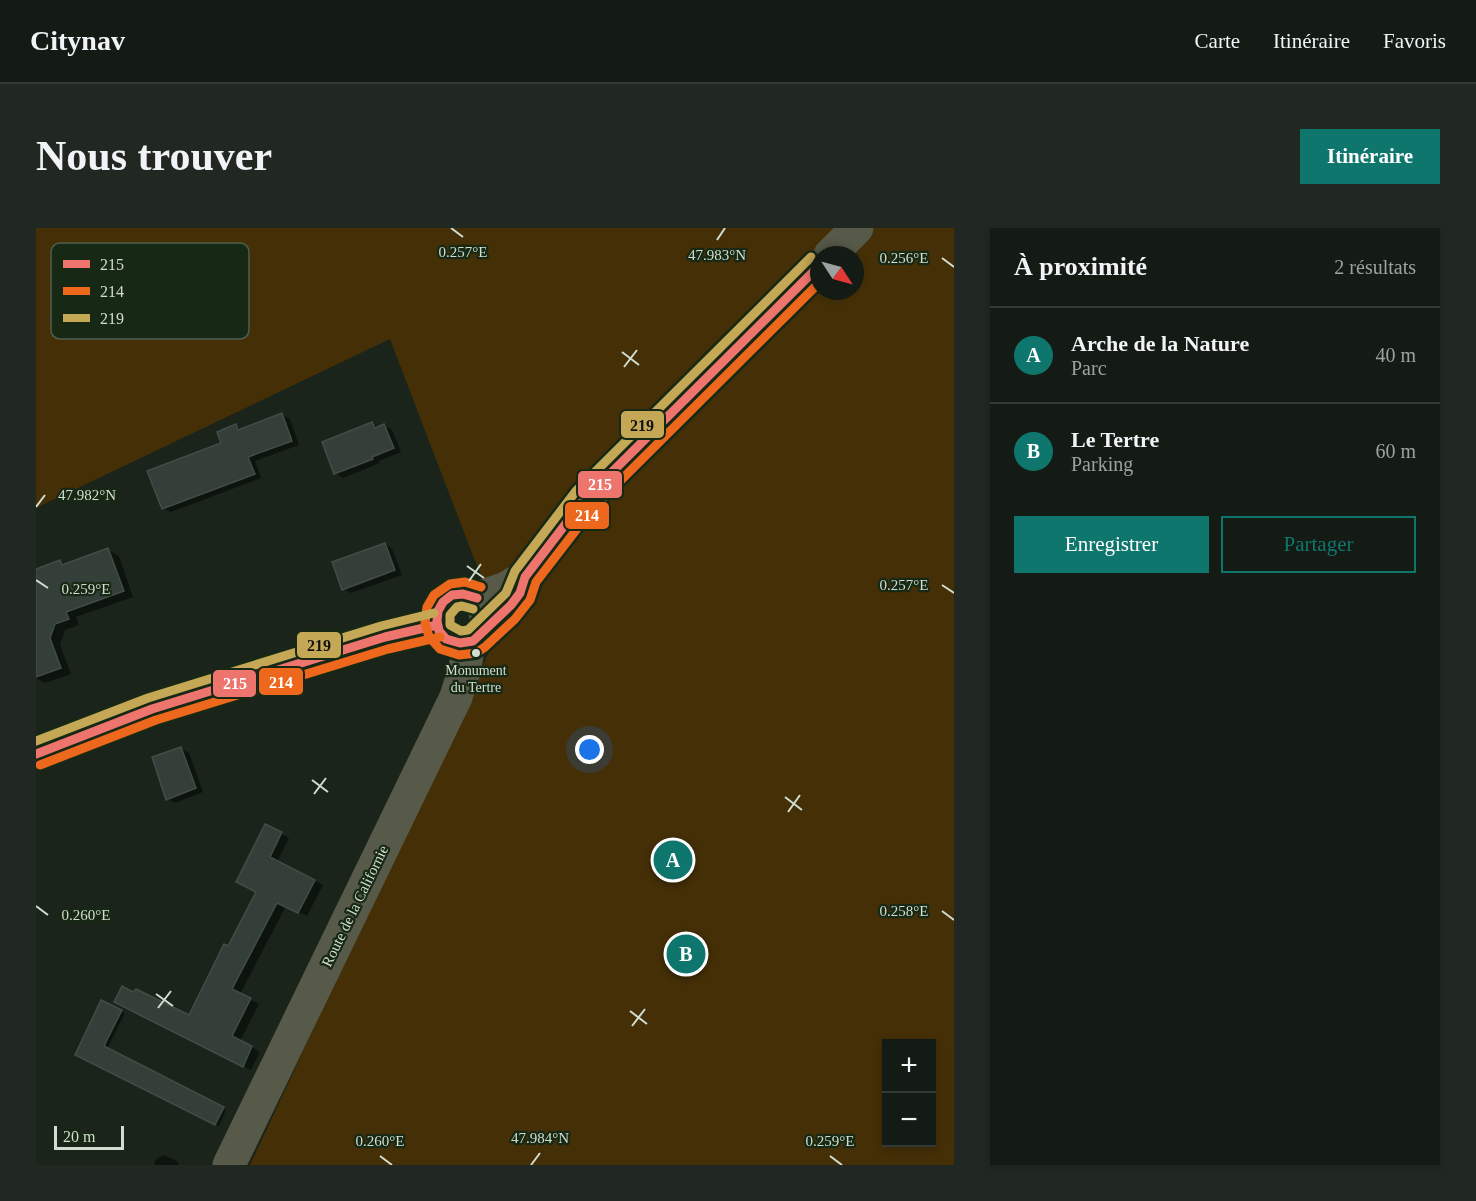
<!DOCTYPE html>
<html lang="fr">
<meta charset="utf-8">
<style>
:root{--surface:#141b14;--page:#212822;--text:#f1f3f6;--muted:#9da1a0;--line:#333934;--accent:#0f766e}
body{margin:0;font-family:"Times New Roman",serif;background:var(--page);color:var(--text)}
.controls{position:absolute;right:18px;bottom:18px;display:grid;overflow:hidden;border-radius:0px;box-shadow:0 3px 9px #0003}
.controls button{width:54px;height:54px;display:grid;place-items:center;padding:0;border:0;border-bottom:2px solid var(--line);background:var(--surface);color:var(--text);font:30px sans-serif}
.compass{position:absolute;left:774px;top:18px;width:54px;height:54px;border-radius:50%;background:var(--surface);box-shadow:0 3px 9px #0003;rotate:126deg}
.scale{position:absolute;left:18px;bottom:15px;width:70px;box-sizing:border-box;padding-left:6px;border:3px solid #d1ddcf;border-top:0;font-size:16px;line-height:21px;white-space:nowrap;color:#d1ddcf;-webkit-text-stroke:4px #172915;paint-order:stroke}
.you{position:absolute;left:554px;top:522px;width:21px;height:21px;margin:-15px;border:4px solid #fff;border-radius:50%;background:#1a73e8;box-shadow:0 0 0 9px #1a73e833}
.badge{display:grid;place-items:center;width:39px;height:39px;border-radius:50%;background:var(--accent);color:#fff;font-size:20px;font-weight:700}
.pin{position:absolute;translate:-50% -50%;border:3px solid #fff;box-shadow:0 2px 6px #0006}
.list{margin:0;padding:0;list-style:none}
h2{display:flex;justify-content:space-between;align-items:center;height:78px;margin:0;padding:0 24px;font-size:26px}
h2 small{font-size:20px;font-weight:400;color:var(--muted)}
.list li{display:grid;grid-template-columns:39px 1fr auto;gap:18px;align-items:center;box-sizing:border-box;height:96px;padding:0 24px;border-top:2px solid var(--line)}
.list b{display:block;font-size:22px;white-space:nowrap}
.list p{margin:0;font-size:20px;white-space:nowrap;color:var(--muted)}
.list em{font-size:20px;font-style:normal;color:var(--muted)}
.actions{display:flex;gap:12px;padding:18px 24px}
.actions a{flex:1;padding:14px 0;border:2px solid var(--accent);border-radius:0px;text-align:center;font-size:21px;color:var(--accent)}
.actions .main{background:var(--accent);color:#fff}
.map{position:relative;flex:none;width:918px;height:937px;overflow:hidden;border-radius:0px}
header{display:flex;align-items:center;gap:36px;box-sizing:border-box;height:84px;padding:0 30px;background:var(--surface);border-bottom:2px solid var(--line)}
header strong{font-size:28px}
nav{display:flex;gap:33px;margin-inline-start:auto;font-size:21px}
.intro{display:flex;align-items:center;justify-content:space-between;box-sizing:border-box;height:144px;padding:0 36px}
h1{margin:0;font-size:42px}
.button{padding:15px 27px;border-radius:0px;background:var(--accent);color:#fff;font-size:21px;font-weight:700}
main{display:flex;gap:36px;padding:0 36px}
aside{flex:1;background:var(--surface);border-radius:0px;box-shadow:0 3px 9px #0003}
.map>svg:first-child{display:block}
.green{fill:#442f07;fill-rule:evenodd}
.shadow{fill:#0007}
.building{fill:#333f38;stroke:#414d46;stroke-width:1.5}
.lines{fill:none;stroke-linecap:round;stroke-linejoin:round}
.secondary{stroke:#575a49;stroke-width:33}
.bus-1-casing{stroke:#172915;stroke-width:14}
.bus-2-casing{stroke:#172915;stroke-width:14}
.bus-3-casing{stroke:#172915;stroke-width:14}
.bus-1{stroke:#ee756d;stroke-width:9}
.bus-2{stroke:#ed671d;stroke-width:9}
.bus-3{stroke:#c4a856;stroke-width:9}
.ticks{fill:none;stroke:#d1ddcf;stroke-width:2}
.bus-dot{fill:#d1ddcf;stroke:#172915;stroke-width:2}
.labels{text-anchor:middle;stroke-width:4.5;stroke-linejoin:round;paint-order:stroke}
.bus-label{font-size:14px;fill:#d1ddcf;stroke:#172915}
.street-label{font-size:15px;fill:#d1ddcf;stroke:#172915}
.key{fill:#172915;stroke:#4f5f4d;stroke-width:1.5}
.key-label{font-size:16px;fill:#d1ddcf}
.ticks-label{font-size:15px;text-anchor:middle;fill:#d1ddcf;stroke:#172915;stroke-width:4.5;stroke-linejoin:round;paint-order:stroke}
.line-badge{stroke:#172915;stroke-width:2}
.badge-label{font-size:16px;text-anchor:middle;font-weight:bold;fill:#fff}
.pale-badge-label{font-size:16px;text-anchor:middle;font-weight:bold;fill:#111}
</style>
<header>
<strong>Citynav</strong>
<nav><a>Carte</a><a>Itinéraire</a><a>Favoris</a></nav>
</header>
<div class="intro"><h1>Nous trouver</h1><a class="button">Itinéraire</a></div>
<main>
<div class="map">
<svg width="918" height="937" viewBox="0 0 918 937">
<rect width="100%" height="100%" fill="#1a241a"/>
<!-- green -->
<path class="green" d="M 0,0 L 918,0 L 918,937 L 214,937 L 466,396 L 437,328 L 354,111 L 0,280 ZM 783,27 L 819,27 L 819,63 L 783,63 ZM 850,816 L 896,816 L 896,914 L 850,914 Z"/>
<!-- shadow -->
<g class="shadow">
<polygon points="246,187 254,191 263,217 219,233 225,250 135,284 127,280 187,216 200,198 207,202"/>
<polygon points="336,196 343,199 348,198 356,202 365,224 343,233 344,235 307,250 300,245"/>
<polygon points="349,316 356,321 366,347 315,365 307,361"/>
<polygon points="72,322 83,328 97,369 40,389 43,397 29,402 24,417 35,446 9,455 0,450 0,342 24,333 30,337"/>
<polygon points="145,520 153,525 167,564 139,575 131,571"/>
<polygon points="230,598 253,610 241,634 287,657 271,688 250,678 204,766 223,776 204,813 224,824 215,842 87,778 153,789 193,720 222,663"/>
<polygon points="66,774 89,785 71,821 190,882 183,898 41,826"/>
<polygon points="128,927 141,933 143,937 118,937 120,931"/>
</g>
<!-- building -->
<g class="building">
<polygon points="246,185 256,213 212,229 219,246 126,281 111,243 185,215 181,204 200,196 202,202"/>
<polygon points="336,194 339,200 348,196 358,220 336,229 337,231 298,246 286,214"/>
<polygon points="349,315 359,342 306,362 296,334"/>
<polygon points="72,320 88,363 30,384 33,391 19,396 14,410 25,440 0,449 0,341 24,332 26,337"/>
<polygon points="145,519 160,560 130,572 116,529"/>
<polygon points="229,596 246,604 234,629 279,652 262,685 241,675 196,761 215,770 196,808 216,818 207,839 78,774 86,758 97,764 100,761 153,787 188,716 192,718 220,664 200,654"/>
<polygon points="65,772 86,782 68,818 188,879 179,897 39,827"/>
</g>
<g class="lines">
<!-- secondary -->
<g class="secondary">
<polyline points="794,27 821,0"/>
<circle cx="425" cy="391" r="25"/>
<polyline points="441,370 468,361 489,349 548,272 783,38"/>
<polyline points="0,526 116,481 349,409 401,397"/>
<polyline points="193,937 420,469 429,440 433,415"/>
</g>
<!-- bus-1 casing -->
<g class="bus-1-casing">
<g id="bus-1">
<polyline points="441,370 427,366 416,367 407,374 402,383 401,393 403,403 410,411 424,415 437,413 475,377 484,365 489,349 548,272 783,38"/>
<polyline points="0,526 116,481 349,409 401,397"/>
</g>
</g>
<!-- bus-2 casing -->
<g class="bus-2-casing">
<g id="bus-2">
<polyline points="445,359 429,354 414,356 398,367 391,379 389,395 393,409 404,421 423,427 440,425 449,419 479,391 494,372 500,354 557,280 783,55"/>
<polyline points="4,537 120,492 352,421 404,409"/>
</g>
</g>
<!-- bus-3 casing -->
<g class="bus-3-casing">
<g id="bus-3">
<polyline points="437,381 426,378 421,379 414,387 414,397 425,403 432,402 470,365 479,343 540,263 775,29"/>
<polyline points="0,513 112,470 345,398 398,385"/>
</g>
</g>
<!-- bus-1 -->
<use href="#bus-1" class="bus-1"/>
<!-- bus-2 -->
<use href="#bus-2" class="bus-2"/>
<!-- bus-3 -->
<use href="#bus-3" class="bus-3"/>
</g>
<!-- ticks -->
<path class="ticks" d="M 415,0 L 427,9M 681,12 L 689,0M 906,30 L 918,39M 586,124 L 603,137M 588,139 L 601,122M 0,279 L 9,267M 431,338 L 448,350M 0,352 L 12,360M 433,353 L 445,336M 906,357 L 918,365M 276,552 L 292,564M 278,566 L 290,550M 749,569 L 766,582M 752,584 L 764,567M 0,678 L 12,687M 906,683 L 918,692M 120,766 L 137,778M 122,780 L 135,763M 594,783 L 611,796M 596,798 L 609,781M 344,928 L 356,937M 794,928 L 806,937M 495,937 L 504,925"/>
<!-- markers -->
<circle class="bus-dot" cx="440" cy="425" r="5"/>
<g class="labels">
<!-- bus labels -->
<g class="bus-label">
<text x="440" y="447">Monument<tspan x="440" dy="17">du Tertre</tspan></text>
</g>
<!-- street labels -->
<g class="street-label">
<text transform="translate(319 678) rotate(-64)" y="5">Route de la Californie</text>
</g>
</g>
<!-- legend -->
<rect x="15" y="15" width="198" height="96" rx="9" class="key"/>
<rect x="27" y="32" width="27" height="8" fill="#ee756d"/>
<rect x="27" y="59" width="27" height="8" fill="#ed671d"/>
<rect x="27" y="86" width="27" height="8" fill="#c4a856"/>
<g class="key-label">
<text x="64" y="42">215</text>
<text x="64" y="69">214</text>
<text x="64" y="96">219</text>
</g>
<g class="ticks-label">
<text x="427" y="29">0.257°E</text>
<text x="681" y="32">47.983°N</text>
<text x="868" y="35">0.256°E</text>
<text x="51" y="272">47.982°N</text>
<text x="868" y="362">0.257°E</text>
<text x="50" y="366">0.259°E</text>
<text x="868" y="688">0.258°E</text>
<text x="50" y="692">0.260°E</text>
<text x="504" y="915">47.984°N</text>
<text x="344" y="918">0.260°E</text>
<text x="794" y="918">0.259°E</text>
</g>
<g class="line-badge">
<rect x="584" y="182" width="45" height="29" rx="6" fill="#c4a856"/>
<rect x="541" y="242" width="46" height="29" rx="6" fill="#ee756d"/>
<rect x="528" y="273" width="46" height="29" rx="6" fill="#ed671d"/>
<rect x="260" y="403" width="46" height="28" rx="6" fill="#c4a856"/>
<rect x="222" y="439" width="46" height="29" rx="6" fill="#ed671d"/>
<rect x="176" y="441" width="45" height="29" rx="6" fill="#ee756d"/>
</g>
<g class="badge-label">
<text x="564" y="262">215</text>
<text x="551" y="293">214</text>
<text x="245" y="460">214</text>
<text x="199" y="461">215</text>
</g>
<g class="pale-badge-label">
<text x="606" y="203">219</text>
<text x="283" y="423">219</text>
</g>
</svg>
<div class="controls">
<button>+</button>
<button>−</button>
</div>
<svg class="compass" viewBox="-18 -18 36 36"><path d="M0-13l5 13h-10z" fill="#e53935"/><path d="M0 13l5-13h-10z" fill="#9da1a0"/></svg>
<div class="scale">20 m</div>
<div class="you"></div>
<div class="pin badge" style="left:637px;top:632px">A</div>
<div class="pin badge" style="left:650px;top:726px">B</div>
</div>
<aside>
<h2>À proximité<small>2 résultats</small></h2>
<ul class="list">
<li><span class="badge">A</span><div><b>Arche de la Nature</b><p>Parc</p></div><em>40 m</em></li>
<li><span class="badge">B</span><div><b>Le Tertre</b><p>Parking</p></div><em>60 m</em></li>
</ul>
<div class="actions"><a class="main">Enregistrer</a><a>Partager</a></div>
</aside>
</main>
